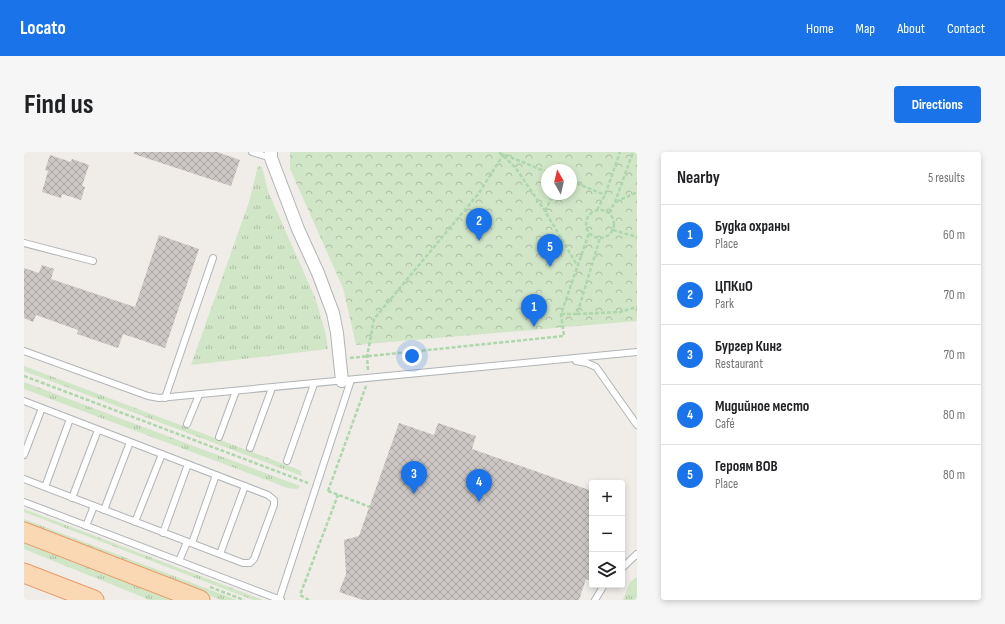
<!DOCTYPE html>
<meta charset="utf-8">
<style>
:root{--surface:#fff;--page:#f6f6f6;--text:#202124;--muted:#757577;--line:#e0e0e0;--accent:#1a73e8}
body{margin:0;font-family:"Sofia Sans Condensed",sans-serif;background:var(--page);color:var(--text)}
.controls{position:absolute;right:12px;bottom:12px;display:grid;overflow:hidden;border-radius:4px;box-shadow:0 2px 6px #0003}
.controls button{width:36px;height:36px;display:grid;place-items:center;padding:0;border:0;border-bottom:1px solid var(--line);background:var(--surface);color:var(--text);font:20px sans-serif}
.compass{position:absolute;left:517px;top:12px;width:36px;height:36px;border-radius:50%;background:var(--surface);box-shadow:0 2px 6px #0003;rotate:352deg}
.you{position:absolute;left:388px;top:204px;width:14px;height:14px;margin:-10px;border:3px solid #fff;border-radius:50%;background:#1a73e8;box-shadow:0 0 0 6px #1a73e833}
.badge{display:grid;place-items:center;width:26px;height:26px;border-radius:50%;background:var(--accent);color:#fff;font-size:13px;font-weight:700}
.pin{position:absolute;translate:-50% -33px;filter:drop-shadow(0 1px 2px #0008)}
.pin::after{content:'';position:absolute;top:21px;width:14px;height:12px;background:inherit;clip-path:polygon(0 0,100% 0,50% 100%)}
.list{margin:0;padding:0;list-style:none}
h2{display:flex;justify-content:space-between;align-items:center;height:52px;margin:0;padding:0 16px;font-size:17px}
h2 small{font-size:13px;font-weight:400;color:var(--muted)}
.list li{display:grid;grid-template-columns:26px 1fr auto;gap:12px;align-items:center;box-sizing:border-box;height:60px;padding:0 16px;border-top:1px solid var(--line)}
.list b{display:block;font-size:15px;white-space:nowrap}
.list p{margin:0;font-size:13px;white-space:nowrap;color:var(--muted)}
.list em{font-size:13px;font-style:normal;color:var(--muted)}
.icon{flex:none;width:22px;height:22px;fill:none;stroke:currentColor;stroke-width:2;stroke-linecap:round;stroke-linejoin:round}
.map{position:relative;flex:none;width:613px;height:448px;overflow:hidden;border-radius:4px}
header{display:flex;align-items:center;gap:24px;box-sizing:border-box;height:56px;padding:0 20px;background:var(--accent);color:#fff}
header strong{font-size:19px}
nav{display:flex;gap:22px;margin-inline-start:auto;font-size:14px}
.intro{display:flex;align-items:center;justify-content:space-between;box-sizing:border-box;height:96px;padding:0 24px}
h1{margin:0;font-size:28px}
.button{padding:10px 18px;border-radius:4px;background:var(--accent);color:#fff;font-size:14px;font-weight:700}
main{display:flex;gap:24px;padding:0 24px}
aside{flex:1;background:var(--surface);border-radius:4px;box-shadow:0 2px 6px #0003}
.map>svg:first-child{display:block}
.grass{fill:url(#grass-tufts)}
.park{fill:url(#park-crowns);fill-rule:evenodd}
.building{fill:url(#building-cross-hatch)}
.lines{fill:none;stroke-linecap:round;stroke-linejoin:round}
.service-casing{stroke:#b0b5b7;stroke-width:8}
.minor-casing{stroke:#b0b5b7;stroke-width:14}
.primary-casing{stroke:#e99b69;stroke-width:21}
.path{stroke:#aed7ab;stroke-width:2.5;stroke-dasharray:4 2;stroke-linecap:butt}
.service{stroke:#fff;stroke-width:6}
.minor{stroke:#fff;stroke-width:12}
.primary{stroke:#fad8b4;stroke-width:19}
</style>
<header>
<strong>Locato</strong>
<nav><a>Home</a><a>Map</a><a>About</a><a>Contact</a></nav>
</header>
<div class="intro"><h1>Find us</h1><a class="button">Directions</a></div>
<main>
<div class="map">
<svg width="613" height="448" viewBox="0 0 613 448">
<defs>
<pattern id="grass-tufts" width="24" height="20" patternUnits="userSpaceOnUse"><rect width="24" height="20" fill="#d1e6c7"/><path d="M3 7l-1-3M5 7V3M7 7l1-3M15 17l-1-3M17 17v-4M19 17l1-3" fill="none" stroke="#adbea5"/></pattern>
<pattern id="park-crowns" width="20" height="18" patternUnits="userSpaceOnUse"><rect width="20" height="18" fill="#d1e6c7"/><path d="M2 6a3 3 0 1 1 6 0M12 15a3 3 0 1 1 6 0" fill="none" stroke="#adbea5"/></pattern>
<pattern id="building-cross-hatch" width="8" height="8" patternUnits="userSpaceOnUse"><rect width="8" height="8" fill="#ccc7c5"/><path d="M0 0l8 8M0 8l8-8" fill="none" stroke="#a9a5a4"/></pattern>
</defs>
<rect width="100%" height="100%" fill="#f0ece8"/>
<!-- grass -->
<g class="grass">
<polygon points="234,14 238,15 244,39 292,148 302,183 304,197 167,213 225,50"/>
<polygon points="0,214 273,317 277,319 278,324 0,219"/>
<polygon points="0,230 276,334 273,337 264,336 0,237"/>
<polygon points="0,357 239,448 229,448 0,360"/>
<polygon points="0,367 213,448 197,448 0,374"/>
<polygon points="0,389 153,448 126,448 0,397"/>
<polygon points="613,425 613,448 599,448 606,430"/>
</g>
<!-- park -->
<path class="park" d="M 266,0 L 613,0 L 613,169 L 332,193 L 319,136 L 266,17 ZM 523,18 L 547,18 L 547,42 L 523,42 Z"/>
<!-- building -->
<g class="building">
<polygon points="110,0 193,0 216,8 207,34 110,2"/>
<polygon points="26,3 47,10 48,7 65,13 58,34 61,35 57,48 38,42 37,46 18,40 24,19 21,18"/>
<polygon points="135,83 175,97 141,196 99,182 94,196 53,182 54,178 12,163 9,170 0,166 0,116 15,121 18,113 30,117 27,127 111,155"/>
<polygon points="375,271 410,283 414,271 452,284 448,297 568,339 568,429 562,427 555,448 339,448 315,440 322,422 320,388 335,384"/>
</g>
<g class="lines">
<!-- service casing -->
<g class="service-casing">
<g id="service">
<polyline points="228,0 247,6"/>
<polyline points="0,91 69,109"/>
<polyline points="0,199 124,244 135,246 613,200"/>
<polyline points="552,209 563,211 572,215 613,273"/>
<polyline points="141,246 189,106"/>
<polyline points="0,249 244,343 250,348 250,353 230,407 226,411 219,411 0,327"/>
<polyline points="163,272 175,243"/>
<polyline points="195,285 212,239"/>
<polyline points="226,296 248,236"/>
<polyline points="0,303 18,256"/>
<polyline points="263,309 290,232"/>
<polyline points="21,335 46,267"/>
<polyline points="48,346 74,278"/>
<polyline points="0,350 257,448"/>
<polyline points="80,358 106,290"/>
<polyline points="111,370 138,302"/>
<polyline points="62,374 70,354"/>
<polyline points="139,381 164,312"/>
<polyline points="168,391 192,323"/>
<polyline points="196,402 221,334"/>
<polyline points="155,409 163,390"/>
<polyline points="598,416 613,402"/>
<polyline points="255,448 327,228"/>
<polyline points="571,448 580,433"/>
</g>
</g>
<!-- minor casing -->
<g class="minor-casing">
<polyline id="minor" points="247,0 247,6 274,77 294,121 309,161 313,181 318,229"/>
</g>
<!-- primary casing -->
<g class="primary-casing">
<g id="primary">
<polyline points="0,380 176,448"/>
<polyline points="0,421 70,448"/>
</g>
</g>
<!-- path -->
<g class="path">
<polyline points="475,0 491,15 521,59 553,113"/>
<polyline points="481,3 523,20"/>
<polyline points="547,29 581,43"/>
<polyline points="592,50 613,40"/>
<polyline points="573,58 581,43 596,0"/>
<circle cx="576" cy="72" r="14"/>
<polyline points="521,59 527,47"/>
<polyline points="585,61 591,50 609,0"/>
<polyline points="589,78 613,85"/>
<polyline points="537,162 553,162 576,86"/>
<polyline points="553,162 596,160 613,155"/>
<polyline points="326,206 540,184 537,162 565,81"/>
<polyline points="344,218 343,205 350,167 455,41 481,0"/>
<polyline points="0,224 284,331"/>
<polyline points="304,339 342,234"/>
<polyline points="304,339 346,355"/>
<polyline points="186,435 220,448"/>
<polyline points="285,448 276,443 314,343"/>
</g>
<!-- service -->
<use href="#service" class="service"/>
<!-- minor -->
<use href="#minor" class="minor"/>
<!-- primary -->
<use href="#primary" class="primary"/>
</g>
</svg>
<div class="controls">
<button>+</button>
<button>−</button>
<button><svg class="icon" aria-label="layers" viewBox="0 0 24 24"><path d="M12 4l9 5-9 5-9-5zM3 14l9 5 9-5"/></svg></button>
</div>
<svg class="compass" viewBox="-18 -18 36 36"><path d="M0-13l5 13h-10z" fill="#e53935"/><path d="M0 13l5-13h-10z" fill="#757577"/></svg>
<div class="you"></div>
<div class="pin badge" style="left:510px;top:175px">1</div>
<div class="pin badge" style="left:455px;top:89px">2</div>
<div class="pin badge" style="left:390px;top:342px">3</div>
<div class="pin badge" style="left:455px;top:350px">4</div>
<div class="pin badge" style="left:526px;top:115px">5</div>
</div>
<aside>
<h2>Nearby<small>5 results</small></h2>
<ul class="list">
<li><span class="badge">1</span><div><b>Будка охраны</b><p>Place</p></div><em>60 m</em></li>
<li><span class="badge">2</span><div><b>ЦПКиО</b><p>Park</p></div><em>70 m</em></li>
<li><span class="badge">3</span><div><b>Бургер Кинг</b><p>Restaurant</p></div><em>70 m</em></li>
<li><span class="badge">4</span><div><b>Мидийное место</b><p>Café</p></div><em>80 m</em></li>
<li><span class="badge">5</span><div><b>Героям ВОВ</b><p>Place</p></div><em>80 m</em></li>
</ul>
</aside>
</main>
